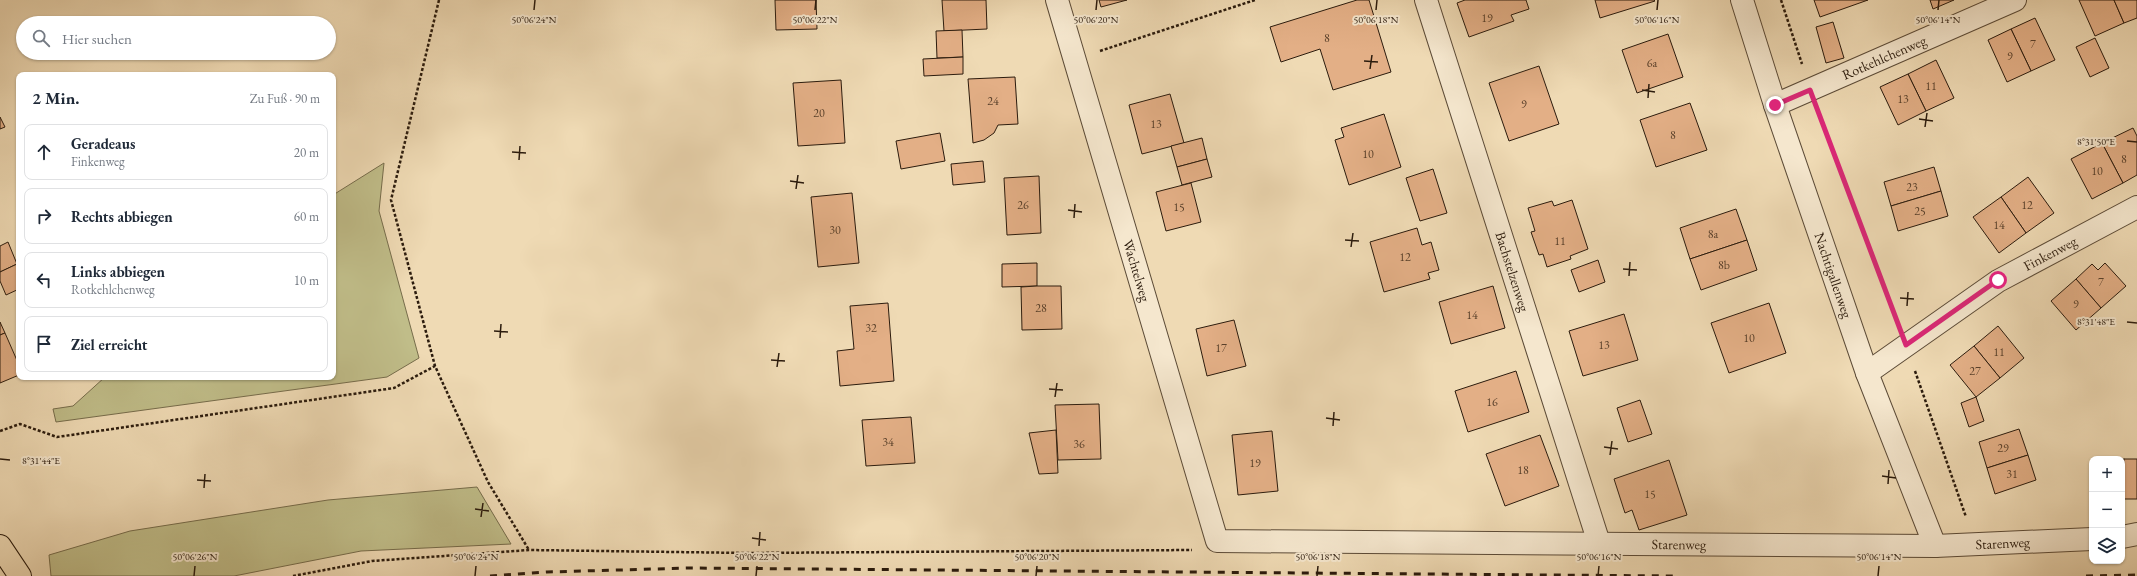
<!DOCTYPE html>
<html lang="de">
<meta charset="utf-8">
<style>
:root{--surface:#fff;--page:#f2f2f3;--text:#1f2937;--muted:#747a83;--line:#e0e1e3}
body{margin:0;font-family:"EB Garamond",serif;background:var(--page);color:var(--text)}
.controls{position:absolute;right:12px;bottom:12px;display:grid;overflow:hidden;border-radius:8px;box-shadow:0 1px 3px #0004}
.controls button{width:36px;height:36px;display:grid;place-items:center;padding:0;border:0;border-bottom:1px solid var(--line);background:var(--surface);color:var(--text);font:20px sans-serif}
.stop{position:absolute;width:12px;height:12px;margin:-9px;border:3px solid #db2777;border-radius:50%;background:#fff}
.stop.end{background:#db2777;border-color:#fff;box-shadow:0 1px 4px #0008}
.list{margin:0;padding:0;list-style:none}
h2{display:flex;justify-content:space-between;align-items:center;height:52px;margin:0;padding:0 16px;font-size:17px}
h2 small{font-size:13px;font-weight:400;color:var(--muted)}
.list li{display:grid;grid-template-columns:26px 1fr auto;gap:12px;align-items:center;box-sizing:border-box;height:56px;margin:0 8px 8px;padding:0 8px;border:1px solid var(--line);border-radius:8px}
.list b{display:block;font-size:15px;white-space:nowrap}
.list p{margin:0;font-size:13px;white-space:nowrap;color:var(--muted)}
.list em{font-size:13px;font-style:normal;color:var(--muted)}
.icon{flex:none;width:22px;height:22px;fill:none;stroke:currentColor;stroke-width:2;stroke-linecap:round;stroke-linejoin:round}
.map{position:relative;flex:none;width:2137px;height:576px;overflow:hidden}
.search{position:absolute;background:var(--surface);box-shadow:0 1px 3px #0004;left:16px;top:16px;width:320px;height:44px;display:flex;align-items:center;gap:10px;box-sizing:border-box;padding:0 14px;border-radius:22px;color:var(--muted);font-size:15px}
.panel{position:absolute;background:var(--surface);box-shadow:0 1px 3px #0004;left:16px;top:72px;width:320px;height:308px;border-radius:8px}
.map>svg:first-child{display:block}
.green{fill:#c0bd89;stroke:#766c4b}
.building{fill:#e3af86;stroke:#2b1b0d}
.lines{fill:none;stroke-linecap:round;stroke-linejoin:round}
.minor-casing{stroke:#5c4b37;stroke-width:24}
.major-casing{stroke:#2b1b0d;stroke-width:24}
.path{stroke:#2b1b0d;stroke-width:2.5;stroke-dasharray:3 2;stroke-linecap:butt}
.minor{stroke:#f5e7ce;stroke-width:22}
.major{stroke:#efdab4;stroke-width:22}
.rail{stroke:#2b1b0d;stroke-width:3;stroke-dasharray:7 7;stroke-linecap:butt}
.route{stroke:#db2777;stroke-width:5}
.ticks{fill:none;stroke:#2b1b0d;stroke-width:1.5}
.labels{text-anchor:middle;stroke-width:4;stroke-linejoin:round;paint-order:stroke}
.number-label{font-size:12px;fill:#59402b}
.street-label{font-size:14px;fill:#2b1b0d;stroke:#f5e7ce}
.ticks-label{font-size:10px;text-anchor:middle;fill:#2b1b0d;stroke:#f5e7ce;stroke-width:4;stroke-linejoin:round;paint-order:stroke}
</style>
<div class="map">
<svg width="2137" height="576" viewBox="0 0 2137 576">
<rect width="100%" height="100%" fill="#efdab4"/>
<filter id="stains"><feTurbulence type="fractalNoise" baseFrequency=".005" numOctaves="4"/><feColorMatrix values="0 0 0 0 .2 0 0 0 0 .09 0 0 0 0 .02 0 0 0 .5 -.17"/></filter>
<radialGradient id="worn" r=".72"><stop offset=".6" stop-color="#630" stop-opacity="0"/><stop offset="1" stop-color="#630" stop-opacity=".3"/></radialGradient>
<!-- green -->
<g class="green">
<polygon points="384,163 379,211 419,358 387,377 56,422 53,409 73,406 105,377 333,377 333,195"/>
<polygon points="477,487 511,544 361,551 234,576 51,576 49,555 130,531 328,500"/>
</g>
<!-- building -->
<g class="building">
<polygon points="775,0 816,0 817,29 776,30"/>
<polygon points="942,0 986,0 987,29 944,31"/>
<polygon points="1099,0 1127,0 1101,7"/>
<polygon points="1357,0 1369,0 1391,72 1333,90 1320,49 1281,62 1270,27"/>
<polygon points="1465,0 1526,0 1529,9 1511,15 1514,21 1469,37 1457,3"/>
<polygon points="1595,0 1654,0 1655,1 1600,18"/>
<polygon points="1814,0 1868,0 1820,17"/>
<polygon points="1930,0 1954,0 1933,9"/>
<polygon points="2079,0 2114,0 2124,23 2095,36"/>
<polygon points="2114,0 2137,0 2137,18 2124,23"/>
<polygon points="2035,18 2055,60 2031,71 2011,29"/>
<polygon points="1833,22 1844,58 1826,63 1816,27"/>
<polygon points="2011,29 2031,71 2007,82 1988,40"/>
<polygon points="962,30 963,57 937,58 936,31"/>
<polygon points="1668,34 1683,77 1637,93 1622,50"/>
<polygon points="2095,38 2109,68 2090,77 2076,47"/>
<polygon points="963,57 963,74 924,76 923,59"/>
<polygon points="1936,60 1954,98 1926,111 1908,74"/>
<polygon points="1539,66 1559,124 1509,141 1489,83"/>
<polygon points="1908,74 1926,111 1898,125 1880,87"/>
<polygon points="1015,77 1018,124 998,125 994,133 984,140 973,143 968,79"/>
<polygon points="841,80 845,143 798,146 793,83"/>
<polygon points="1170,94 1184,143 1142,154 1129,105"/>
<polygon points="1690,103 1707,150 1656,167 1640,120"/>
<polygon points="1384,114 1401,167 1349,185 1335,140 1344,137 1341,128"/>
<polygon points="0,117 5,127 0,129"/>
<polygon points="2133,128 2137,136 2137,175 2123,183 2102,143"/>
<polygon points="940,133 945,161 901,169 896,141"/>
<polygon points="1202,138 1207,159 1177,167 1171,146"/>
<polygon points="2102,143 2123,183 2092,199 2071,159"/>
<polygon points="1207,159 1212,177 1182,185 1177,167"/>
<polygon points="983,161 985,182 953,185 951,164"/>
<polygon points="1934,167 1941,191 1891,206 1884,182"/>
<polygon points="1433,169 1447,213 1420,221 1406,178"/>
<polygon points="1039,176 1041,233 1007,235 1004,178"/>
<polygon points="2028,177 2054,213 2026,233 2001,197"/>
<polygon points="1191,183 1201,222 1166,231 1156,192"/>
<polygon points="1941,191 1948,216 1898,231 1891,206"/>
<polygon points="852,193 859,263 818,267 811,197"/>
<polygon points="2001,197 2026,233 1999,253 1973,217"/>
<polygon points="1572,200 1588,249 1570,256 1571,259 1547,267 1543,254 1539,255 1531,232 1535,231 1528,208 1552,201 1554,206"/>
<polygon points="1736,209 1747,240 1690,259 1680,228"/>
<polygon points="1417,228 1422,245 1431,242 1439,270 1428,273 1430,279 1384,292 1370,242"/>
<polygon points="1747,240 1757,270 1701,290 1690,259"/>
<polygon points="8,242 17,264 0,272 0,246"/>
<polygon points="1598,260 1605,282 1579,292 1571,270"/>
<polygon points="1037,263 1037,286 1002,287 1002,264"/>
<polygon points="2105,263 2126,286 2101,308 2076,279 2092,264 2098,270"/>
<polygon points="17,264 19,269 19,289 6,295 0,281 0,272"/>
<polygon points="2076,279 2101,308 2076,330 2051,301"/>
<polygon points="1037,286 1061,286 1062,329 1022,330 1021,287"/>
<polygon points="1493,286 1505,328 1451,344 1439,302"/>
<polygon points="888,303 894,381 840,386 837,351 854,349 850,306"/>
<polygon points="1769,303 1786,353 1729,373 1711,323"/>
<polygon points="1624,314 1638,360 1583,376 1569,331"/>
<polygon points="1234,320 1246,366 1207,376 1196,329"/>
<polygon points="0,322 5,333 0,335"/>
<polygon points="1998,326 2024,358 2000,378 1974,346"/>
<polygon points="5,333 19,365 19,375 0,383 0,335"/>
<polygon points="1974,346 2000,378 1976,397 1950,365"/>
<polygon points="1516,371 1529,412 1468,432 1455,391"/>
<polygon points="1976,397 1984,421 1969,427 1961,403"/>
<polygon points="1640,400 1652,434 1628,442 1617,408"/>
<polygon points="1099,404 1101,459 1058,460 1055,405"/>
<polygon points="911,417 915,463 866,466 862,420"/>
<polygon points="2019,429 2028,455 1987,468 1979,442"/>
<polygon points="1056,430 1058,473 1039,474 1029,433"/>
<polygon points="1272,431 1278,491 1238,495 1232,435"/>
<polygon points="1540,435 1559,486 1505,506 1486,454"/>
<polygon points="2028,455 2036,480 1995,494 1987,468"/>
<rect x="2122" y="459" width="2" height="40"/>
<rect x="2124" y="459" width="13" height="40"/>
<polygon points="1669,460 1687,515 1639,530 1632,510 1625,513 1614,479"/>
</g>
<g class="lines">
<!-- minor casing -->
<g class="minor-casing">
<g id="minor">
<path id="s1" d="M 1057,0 L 1217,541 L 1935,546 L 2092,539"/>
<path id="s2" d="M 1426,0 L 1599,543"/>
<path id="s3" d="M 1742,0 L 1775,105 L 1867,373 L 1935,546"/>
<path id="s4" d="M 1775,105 L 2015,0"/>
<path id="s5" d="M 1867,373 L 1998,281 L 2137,207"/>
<polyline points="2122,537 2137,534"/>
</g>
</g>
<!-- major casing -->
<g class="major-casing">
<polyline id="major" points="0,546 20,576"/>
</g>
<!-- path -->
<g class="path">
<polyline points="439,0 391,200 435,366 488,482 529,550"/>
<polyline points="1781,0 1802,64"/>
<polyline points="1100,51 1255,0"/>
<polyline points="1819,114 1896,319"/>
<polyline points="1915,371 1966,517"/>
<polyline points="0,431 20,424 57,437 394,388 435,366"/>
<polyline points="293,576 372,561 529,550 747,553 1192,550"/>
</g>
<!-- minor -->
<use href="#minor" class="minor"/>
<!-- major -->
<use href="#major" class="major"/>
<!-- rail -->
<g class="rail">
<polyline points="490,576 547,572 690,568 1675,576"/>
<polyline points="2086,576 2137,575"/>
</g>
</g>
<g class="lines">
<!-- route -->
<polyline class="route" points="1775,105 1810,90 1906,345 1998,280"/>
</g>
<!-- ticks -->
<path class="ticks" d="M 534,10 L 535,0M 815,10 L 816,0M 1096,10 L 1097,0M 1376,10 L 1377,0M 1657,10 L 1658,0M 1938,10 L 1939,0M 1364,61 L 1378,62M 1370,69 L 1372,55M 1642,90 L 1655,92M 1648,98 L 1649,84M 1919,119 L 1933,121M 1925,127 L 1927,113M 2127,141 L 2137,142M 512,152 L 526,153M 519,160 L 520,146M 790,181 L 804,183M 796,189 L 798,175M 1068,210 L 1082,212M 1074,218 L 1075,204M 1345,240 L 1359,241M 1351,247 L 1353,233M 1623,269 L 1637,270M 1629,276 L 1630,262M 1900,298 L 1914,299M 1907,306 L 1908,292M 2127,322 L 2137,323M 494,331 L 508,332M 500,338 L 501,324M 771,360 L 785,361M 777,367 L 779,353M 1049,389 L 1063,390M 1055,397 L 1057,383M 1326,418 L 1340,420M 1333,426 L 1334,412M 1604,447 L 1618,449M 1610,455 L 1612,441M 0,459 L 10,460M 1882,476 L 1896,478M 197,480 L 211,481M 1888,484 L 1889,470M 204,488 L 205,474M 475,509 L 489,511M 481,517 L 483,503M 752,538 L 766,540M 759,546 L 760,532M 194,576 L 195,566M 475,576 L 476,566M 756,576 L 757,566M 1036,576 L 1037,566M 1317,576 L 1318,566M 1598,576 L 1599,566M 1878,576 L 1879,566"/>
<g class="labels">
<!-- number labels -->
<g class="number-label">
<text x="1487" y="22">19</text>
<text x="1327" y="42">8</text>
<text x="2033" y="48">7</text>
<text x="2010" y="60">9</text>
<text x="1652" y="67">6a</text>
<text x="1931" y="90">11</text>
<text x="1903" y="103">13</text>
<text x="993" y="105">24</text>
<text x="1524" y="108">9</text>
<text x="819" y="117">20</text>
<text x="1156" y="128">13</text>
<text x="1673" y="139">8</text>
<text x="1368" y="158">10</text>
<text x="2124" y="163">8</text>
<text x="2097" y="175">10</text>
<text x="1912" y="191">23</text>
<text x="1023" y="209">26</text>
<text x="2027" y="209">12</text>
<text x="1179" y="211">15</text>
<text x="1920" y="215">25</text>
<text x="1999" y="229">14</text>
<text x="835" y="234">30</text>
<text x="1713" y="238">8a</text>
<text x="1560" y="245">11</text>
<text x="1405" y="261">12</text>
<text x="1724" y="269">8b</text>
<text x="2101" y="286">7</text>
<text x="2076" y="308">9</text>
<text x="1041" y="312">28</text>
<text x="1472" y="319">14</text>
<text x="871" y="332">32</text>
<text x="1749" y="342">10</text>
<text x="1604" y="349">13</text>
<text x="1221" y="352">17</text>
<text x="1999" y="356">11</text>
<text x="1975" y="375">27</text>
<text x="1492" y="406">16</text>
<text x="888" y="446">34</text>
<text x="1079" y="448">36</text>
<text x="2003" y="452">29</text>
<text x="1255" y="467">19</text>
<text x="1523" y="474">18</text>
<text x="2012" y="478">31</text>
<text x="1650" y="498">15</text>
</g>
<!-- street labels -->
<g class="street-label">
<text dy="5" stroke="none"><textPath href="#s4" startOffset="119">Rotkehlchenweg</textPath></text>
<text dy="5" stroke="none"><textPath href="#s5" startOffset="219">Finkenweg</textPath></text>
<text dy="5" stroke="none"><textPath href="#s1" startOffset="282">Wachtelweg</textPath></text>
<text dy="5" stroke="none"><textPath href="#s2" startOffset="285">Bachstelzenweg</textPath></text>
<text dy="5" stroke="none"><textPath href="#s3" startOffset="290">Nachtigallenweg</textPath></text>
<text dy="5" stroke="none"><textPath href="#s1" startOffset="1350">Starenweg</textPath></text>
<text dy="5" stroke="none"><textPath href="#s1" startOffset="1026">Starenweg</textPath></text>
</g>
</g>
<g class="ticks-label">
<text x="534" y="23">50°06'24"N</text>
<text x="815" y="23">50°06'22"N</text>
<text x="1096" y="23">50°06'20"N</text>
<text x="1376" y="23">50°06'18"N</text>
<text x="1657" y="23">50°06'16"N</text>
<text x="1938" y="23">50°06'14"N</text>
<text x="2096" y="145">8°31'50"E</text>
<text x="2096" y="325">8°31'48"E</text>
<text x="41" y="464">8°31'44"E</text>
<text x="195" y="560">50°06'26"N</text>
<text x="476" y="560">50°06'24"N</text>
<text x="757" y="560">50°06'22"N</text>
<text x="1037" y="560">50°06'20"N</text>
<text x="1318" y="560">50°06'18"N</text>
<text x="1599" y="560">50°06'16"N</text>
<text x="1879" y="560">50°06'14"N</text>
</g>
<rect width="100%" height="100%" filter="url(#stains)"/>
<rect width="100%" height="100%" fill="url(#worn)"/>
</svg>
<div class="controls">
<button>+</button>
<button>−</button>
<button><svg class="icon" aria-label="layers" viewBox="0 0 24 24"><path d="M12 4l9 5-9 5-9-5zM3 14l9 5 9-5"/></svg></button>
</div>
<div class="stop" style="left:1998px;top:280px"></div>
<div class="stop end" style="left:1775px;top:105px"></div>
<div class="search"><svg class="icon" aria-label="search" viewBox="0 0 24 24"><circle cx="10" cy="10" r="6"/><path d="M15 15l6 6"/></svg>Hier suchen</div>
<section class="panel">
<h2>2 Min.<small>Zu Fuß · 90 m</small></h2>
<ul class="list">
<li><svg class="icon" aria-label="ahead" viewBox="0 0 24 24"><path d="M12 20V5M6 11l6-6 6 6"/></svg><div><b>Geradeaus</b><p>Finkenweg</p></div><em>20 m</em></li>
<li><svg class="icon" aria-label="right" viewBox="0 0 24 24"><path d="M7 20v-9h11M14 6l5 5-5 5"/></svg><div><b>Rechts abbiegen</b></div><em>60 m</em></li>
<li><svg class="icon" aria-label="left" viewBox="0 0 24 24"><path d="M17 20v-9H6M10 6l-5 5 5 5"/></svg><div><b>Links abbiegen</b><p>Rotkehlchenweg</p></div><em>10 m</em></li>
<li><svg class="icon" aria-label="arrive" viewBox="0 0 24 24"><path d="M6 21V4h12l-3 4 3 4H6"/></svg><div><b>Ziel erreicht</b></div></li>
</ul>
</section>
</div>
